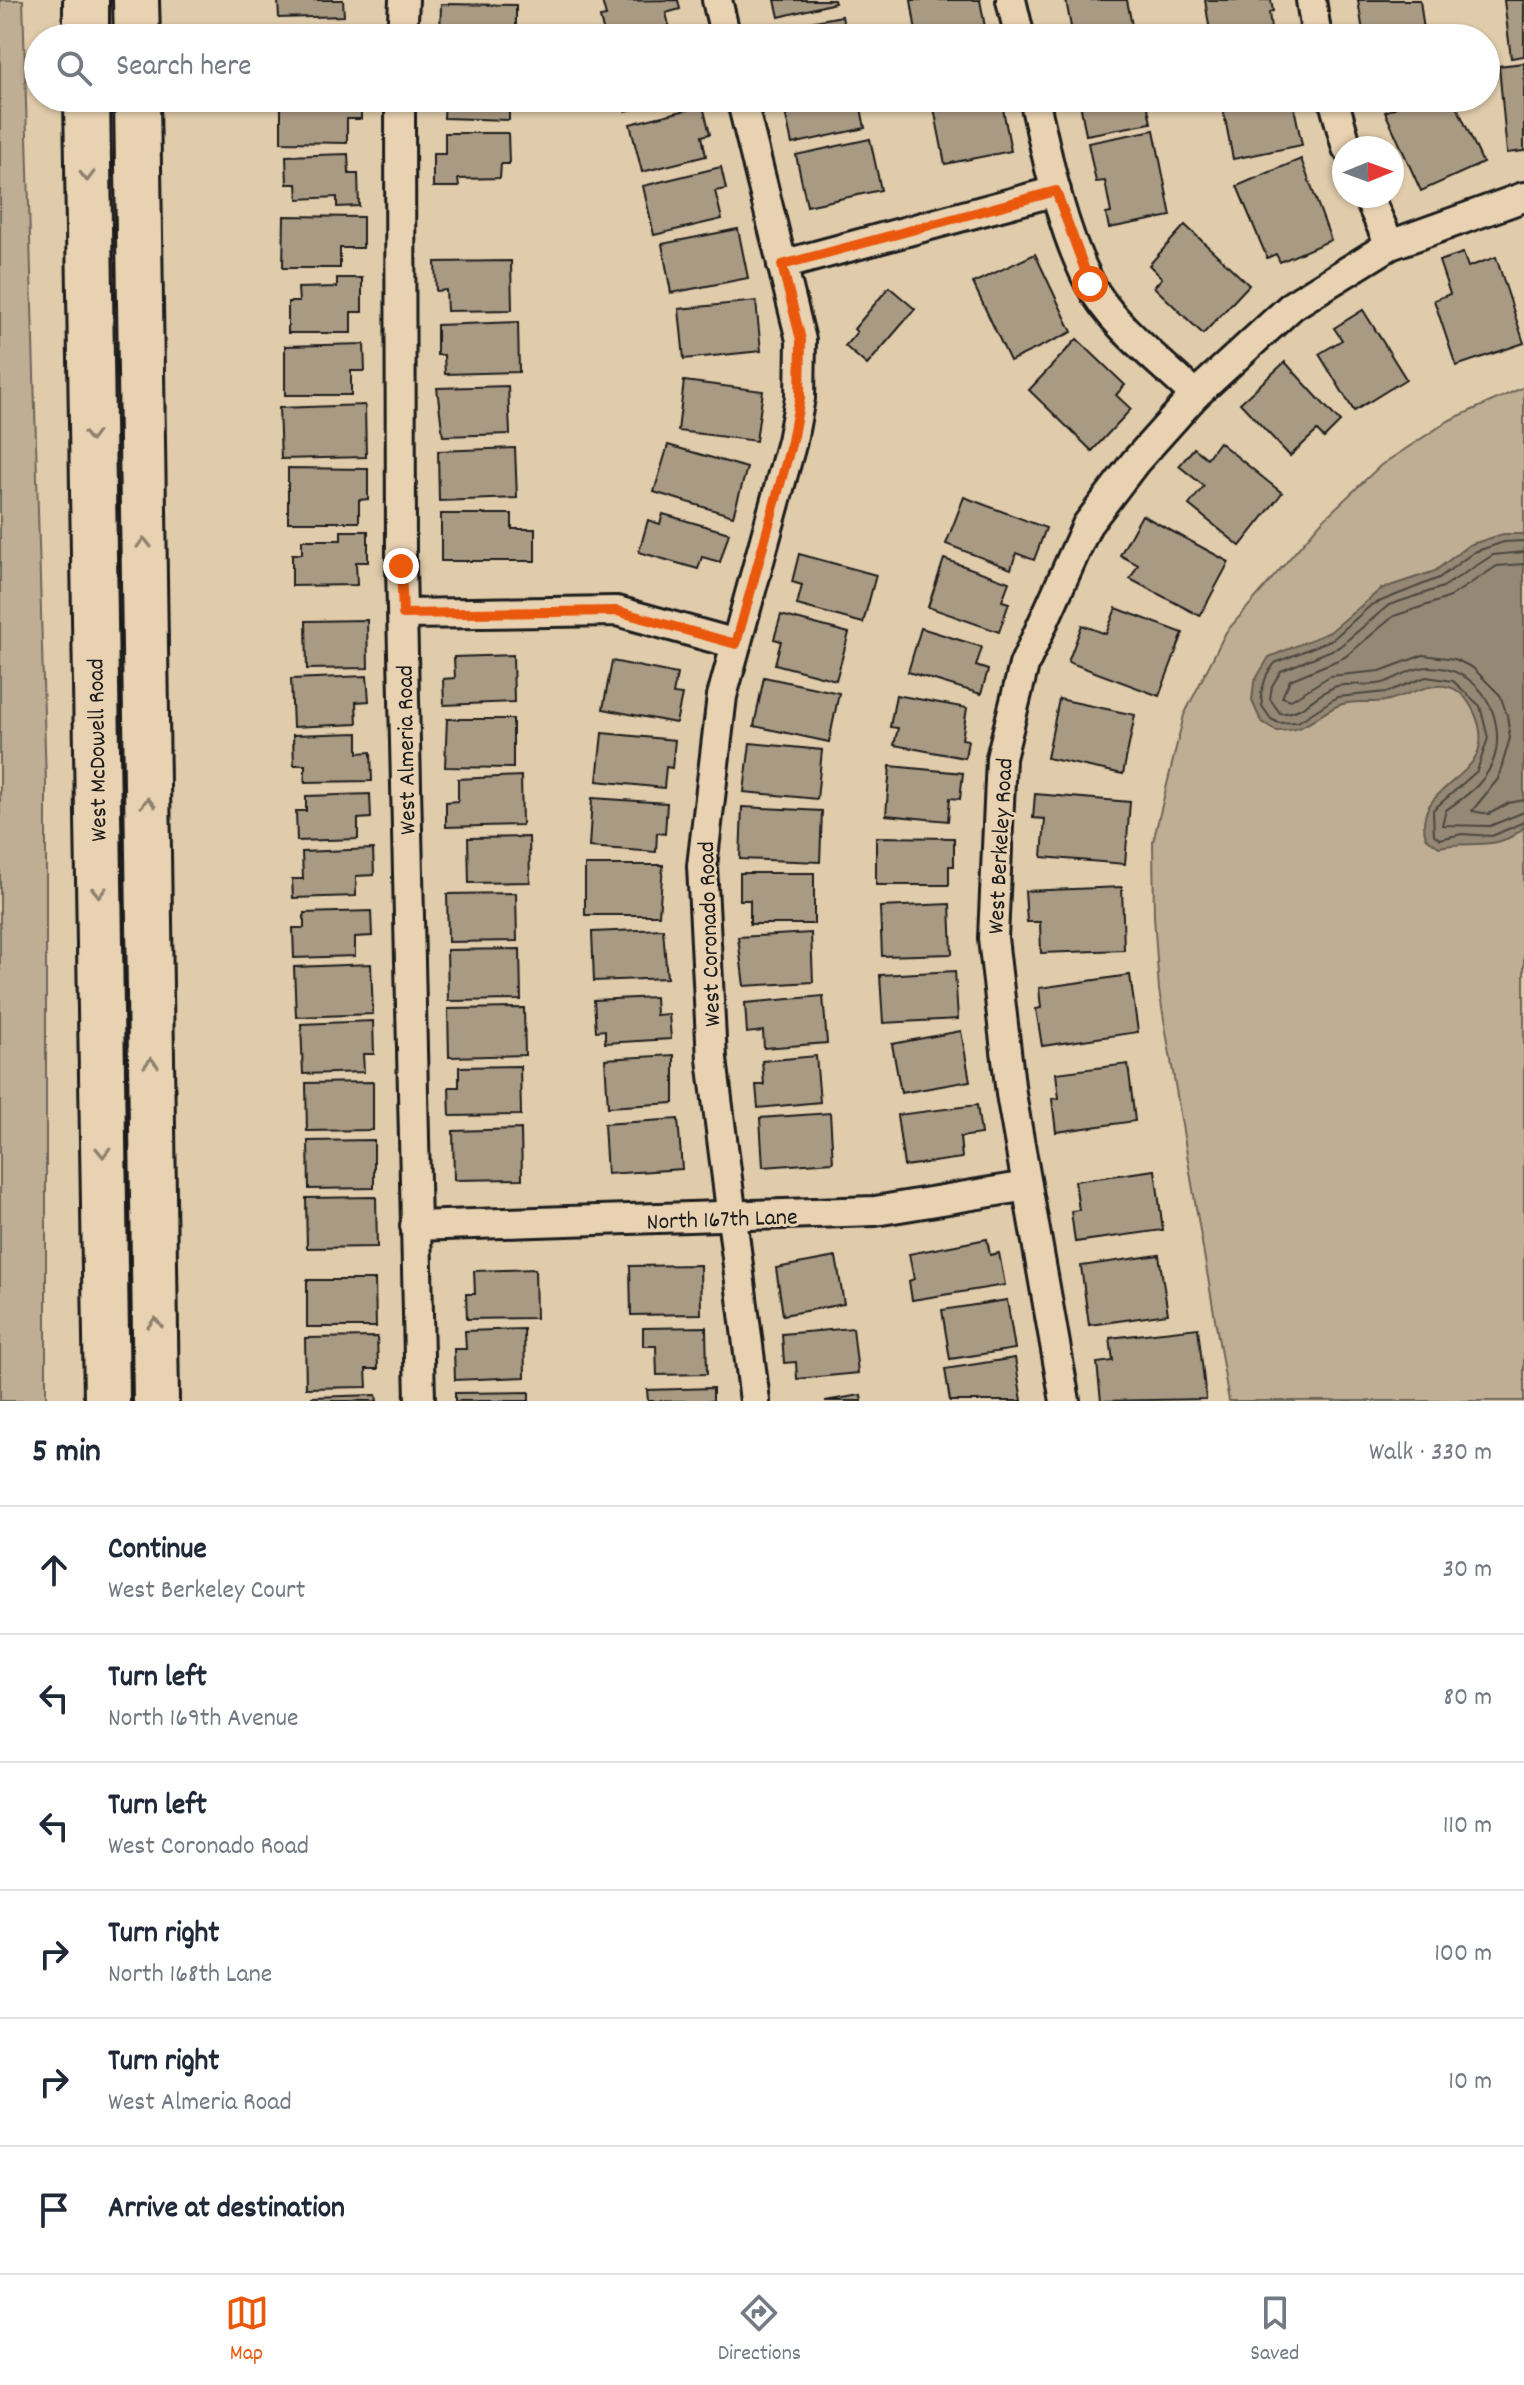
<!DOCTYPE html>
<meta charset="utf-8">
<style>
:root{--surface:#fff;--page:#f2f2f3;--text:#1f2937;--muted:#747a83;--line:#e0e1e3;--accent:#ea580c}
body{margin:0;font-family:Dekko,sans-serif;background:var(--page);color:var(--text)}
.compass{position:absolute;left:1332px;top:136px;width:72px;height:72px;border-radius:50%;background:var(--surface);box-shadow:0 2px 6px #0004;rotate:89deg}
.stop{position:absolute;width:24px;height:24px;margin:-18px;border:6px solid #ea580c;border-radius:50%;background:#fff}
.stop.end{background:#ea580c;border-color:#fff;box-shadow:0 2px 8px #0008}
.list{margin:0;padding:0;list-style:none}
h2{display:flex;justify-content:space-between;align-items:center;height:104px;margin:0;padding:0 32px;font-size:34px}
h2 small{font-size:26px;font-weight:400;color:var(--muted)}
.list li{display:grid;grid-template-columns:52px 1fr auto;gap:24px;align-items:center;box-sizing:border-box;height:128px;padding:0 32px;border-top:2px solid var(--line)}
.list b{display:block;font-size:30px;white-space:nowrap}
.list p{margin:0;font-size:26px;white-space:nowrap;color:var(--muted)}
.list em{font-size:26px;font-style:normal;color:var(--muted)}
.icon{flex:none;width:44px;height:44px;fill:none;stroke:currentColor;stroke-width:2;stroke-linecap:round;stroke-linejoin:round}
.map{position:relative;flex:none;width:1524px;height:1401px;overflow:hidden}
.search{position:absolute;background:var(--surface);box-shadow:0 2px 6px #0004;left:24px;right:24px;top:24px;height:88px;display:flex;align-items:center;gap:20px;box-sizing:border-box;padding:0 28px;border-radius:44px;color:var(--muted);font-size:30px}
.sheet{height:872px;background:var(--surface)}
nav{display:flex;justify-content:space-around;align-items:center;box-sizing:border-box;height:112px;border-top:2px solid var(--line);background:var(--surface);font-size:22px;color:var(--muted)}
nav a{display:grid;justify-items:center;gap:4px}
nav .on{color:var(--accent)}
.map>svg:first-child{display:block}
.green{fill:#c0ae94;stroke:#6e6558;stroke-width:2}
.water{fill:#958874;stroke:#655d51;stroke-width:2}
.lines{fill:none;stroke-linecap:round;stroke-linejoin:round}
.shore{stroke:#4c473f;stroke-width:2}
.building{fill:#a99a83;stroke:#1c1c1c;stroke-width:2}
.street-casing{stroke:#1c1c1c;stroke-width:34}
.primary-casing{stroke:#1c1c1c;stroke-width:50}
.street{stroke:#e8d2b1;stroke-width:28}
.primary{stroke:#e8d2b1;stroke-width:44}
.oneway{stroke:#8c806e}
.route{stroke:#ea580c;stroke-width:10}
.labels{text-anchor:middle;stroke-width:6;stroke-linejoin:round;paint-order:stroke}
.street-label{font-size:24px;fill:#1c1c1c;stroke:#e8d2b1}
</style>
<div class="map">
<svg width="1524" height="1401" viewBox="0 0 1524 1401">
<rect width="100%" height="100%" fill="#e0cbab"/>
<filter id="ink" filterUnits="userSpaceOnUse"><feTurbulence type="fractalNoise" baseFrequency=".0125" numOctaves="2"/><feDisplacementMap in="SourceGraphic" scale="16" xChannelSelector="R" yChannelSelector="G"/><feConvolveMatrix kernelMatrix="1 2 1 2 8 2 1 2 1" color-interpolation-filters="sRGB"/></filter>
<g filter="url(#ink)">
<!-- green -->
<g class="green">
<polygon points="0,0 23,0 46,783 46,1401 0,1401"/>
<polygon points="1524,387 1524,1401 1229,1401 1159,990 1154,916 1153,842 1184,715 1226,632 1322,521 1381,465 1450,420"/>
</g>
<!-- water -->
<path class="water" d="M 1503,534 L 1524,534 L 1524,827 C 1500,852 1470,840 1439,847 L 1426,838 C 1409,780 1504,781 1475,714 C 1453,664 1418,694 1385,701 C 1369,704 1353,699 1337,706 C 1312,718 1308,731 1276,731 L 1261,721 L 1252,701 L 1254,682 L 1269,657 L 1330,632 L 1381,589 L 1435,571 L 1469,545 Z"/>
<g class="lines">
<!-- shore -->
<g class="shore">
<polyline points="1524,541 1504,542 1474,552 1439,578 1371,605 1333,639 1275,663 1267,674 1261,693 1262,706 1271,719 1279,723 1298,722 1337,697 1387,692 1426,677 1453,681 1480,706 1488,738 1477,771 1433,810 1434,835 1440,839 1462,834 1492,836 1524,822"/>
<path d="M 1524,552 L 1493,555 L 1443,587 L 1389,605 L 1339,647 L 1281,671 L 1272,686 L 1270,699 L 1280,713 C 1302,715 1314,695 1334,687 C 1350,682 1367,687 1383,683 C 1399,678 1412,667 1429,667 C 1475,667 1503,708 1496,751 C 1490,780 1469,794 1446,810 L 1442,825 L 1490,826 L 1524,812"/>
<polyline points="1524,564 1497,566 1448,598 1394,616 1345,657 1290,680 1282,697 1291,700 1330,676 1380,671 1423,655 1455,659 1473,668 1500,695 1507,715 1510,738 1498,779 1472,811 1489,814 1509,803 1524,800"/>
</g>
</g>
<!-- building -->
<g class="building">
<polygon points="278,0 343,0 344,16 279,18"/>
<polygon points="678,0 680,9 666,13 671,33 651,38 605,38 600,17 606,16 602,1"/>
<polygon points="775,0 834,0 835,3 779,17"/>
<polygon points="911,0 980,0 987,38 917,38"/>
<polygon points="1066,0 1127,0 1133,31 1073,38"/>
<polygon points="1205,0 1271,0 1273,11 1269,12 1272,38 1211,38"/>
<polygon points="1358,0 1420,0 1425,38 1364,38"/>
<polygon points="1504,0 1524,0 1524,56 1511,58"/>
<polygon points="441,4 516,5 516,38 440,38"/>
<polygon points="842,16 846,38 762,38 761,31"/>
<polygon points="362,28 362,38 283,38 283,30"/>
<polygon points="1524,63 1524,151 1507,153 1499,66"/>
<polygon points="281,98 361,98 361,119 347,119 347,143 281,142"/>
<polygon points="445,98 509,98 509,120 444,118"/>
<polygon points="622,98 682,98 625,111"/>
<polygon points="782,98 859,98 865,128 792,144"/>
<polygon points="932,98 1001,98 1011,151 945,164"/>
<polygon points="1079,98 1146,98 1151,123 1086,135"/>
<polygon points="1221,98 1292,98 1302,145 1233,159"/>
<polygon points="1416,98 1453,98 1483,163 1421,191 1385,112"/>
<polygon points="703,106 710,134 702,136 706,156 642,172 630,124"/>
<polygon points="1154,130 1171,216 1109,228 1106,214 1111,213 1105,181 1096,182 1088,143"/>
<polygon points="445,133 508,133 509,164 501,164 500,178 458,179 459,187 433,187 433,154 445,154"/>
<polygon points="870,139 881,190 807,206 796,155"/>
<polygon points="348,154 349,174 358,174 359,206 337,207 337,197 298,199 297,184 287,184 286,156"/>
<polygon points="1301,159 1331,240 1280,262 1276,254 1267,258 1237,186"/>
<polygon points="721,167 726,189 715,191 722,219 654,235 643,186"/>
<polygon points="284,216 363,217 363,248 340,248 340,268 283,268"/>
<polygon points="1185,225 1249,285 1203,334 1154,287 1162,278 1149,265"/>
<polygon points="738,229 748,278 671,293 662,244"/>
<polygon points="1463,253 1468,267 1496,257 1524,343 1456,366 1434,300 1450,294 1439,261"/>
<polygon points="1035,254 1072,332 1010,361 973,283"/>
<polygon points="511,261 512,310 447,311 446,290 436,291 435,262"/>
<polygon points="337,278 362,278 362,312 351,312 351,333 288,333 288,302 299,302 298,288 337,287"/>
<polygon points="889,287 915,309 867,365 845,346 857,332 854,329"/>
<polygon points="756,301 761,351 684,359 679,309"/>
<polygon points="1363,310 1406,379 1354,411 1319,354 1342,340 1334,328"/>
<polygon points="518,322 519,372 445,374 444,355 437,355 437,325"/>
<polygon points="1077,339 1125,385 1116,395 1131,409 1092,451 1029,390"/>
<polygon points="364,344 365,371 351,371 351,395 285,395 285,346"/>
<polygon points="1285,362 1340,422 1324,438 1317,431 1290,456 1240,403"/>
<polygon points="684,381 763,391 756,441 678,431"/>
<polygon points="508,386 510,434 443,436 437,388"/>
<polygon points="365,405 366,457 281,459 279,408"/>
<polygon points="1219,442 1282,493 1240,546 1189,505 1204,486 1179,466 1194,448 1207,458"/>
<polygon points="668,445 747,468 733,516 654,492"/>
<polygon points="515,448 517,498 439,501 438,451"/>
<polygon points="288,468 368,469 368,499 359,500 359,522 288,522"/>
<polygon points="964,497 1046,528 1034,560 1016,553 1011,569 946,544"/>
<polygon points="441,514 512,514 512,529 535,529 535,561 441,561"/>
<polygon points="663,514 729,533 720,562 702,557 698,569 639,552 648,520 660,524"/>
<polygon points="1142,515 1229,562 1200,616 1130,579 1138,565 1120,555"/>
<polygon points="341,531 368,531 368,562 356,562 357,585 292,586 292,554 302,554 302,540 341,540"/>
<polygon points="799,554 876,575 863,623 797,605 802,585 792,582"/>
<polygon points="944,559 1009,582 1002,601 1009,603 999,632 928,607"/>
<polygon points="1116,608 1183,633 1159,696 1068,662 1082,625 1106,634"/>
<polygon points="781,615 849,633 836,680 775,664 781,641 774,639"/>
<polygon points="367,620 368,668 307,669 306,621"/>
<polygon points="921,628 982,647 976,666 988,670 981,694 908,672"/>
<polygon points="513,655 514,702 444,705 443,679 455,678 454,657"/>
<polygon points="612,661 677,674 673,694 682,695 676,723 603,709"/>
<polygon points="367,676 369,701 356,702 357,724 293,727 291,679"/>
<polygon points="764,677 839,693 829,742 754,726"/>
<polygon points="896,695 967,708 962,739 968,740 965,758 894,745 898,728 890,727"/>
<polygon points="1059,699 1135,715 1123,774 1047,758"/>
<polygon points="447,719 513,719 513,768 445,767"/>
<polygon points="358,733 358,753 371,752 372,781 305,782 305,765 294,765 293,735"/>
<polygon points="602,733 675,740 672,768 666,767 664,788 597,781"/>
<polygon points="750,743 822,750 817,799 744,792"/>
<polygon points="890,766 963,773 960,799 950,798 948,821 886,815"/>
<polygon points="521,776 522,825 446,827 446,802 458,801 458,779"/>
<polygon points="370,794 371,818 358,819 358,839 297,841 296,811 306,811 306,796"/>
<polygon points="1035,794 1130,802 1125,864 1042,857 1045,819 1033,818"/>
<polygon points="592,798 667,803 665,834 657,833 656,852 589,847"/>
<polygon points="742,807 822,811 820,862 740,859"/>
<polygon points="529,837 530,882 469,883 468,838"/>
<polygon points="876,837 954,838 954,866 949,866 949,885 876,885"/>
<polygon points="373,849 374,875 356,876 356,896 293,898 292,879 303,879 302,852"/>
<polygon points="585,865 663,865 659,915 585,915"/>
<polygon points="740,873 814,873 814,924 750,924 750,900 740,900"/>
<polygon points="1122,887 1124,950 1041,953 1040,922 1027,922 1025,891"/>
<polygon points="516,893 517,941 448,942 447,894"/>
<polygon points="950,904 952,954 882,956 880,907"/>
<polygon points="371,911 372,936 355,937 355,956 294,958 293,928 304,928 304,913"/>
<polygon points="663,929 667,978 594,981 592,932"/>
<polygon points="811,933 813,982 744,986 738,937"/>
<polygon points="520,949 521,1000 448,1001 447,950"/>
<polygon points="371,964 373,1014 296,1017 294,967"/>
<polygon points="955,971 958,1019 883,1023 880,975"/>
<polygon points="1130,975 1138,1032 1042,1046 1036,1009 1041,1008 1039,988"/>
<polygon points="823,996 827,1043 764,1048 763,1031 747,1033 745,1003"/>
<polygon points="655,997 656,1015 669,1014 671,1039 605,1043 605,1030 596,1031 594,1000"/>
<polygon points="524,1008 525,1055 449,1057 448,1009"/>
<polygon points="373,1021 374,1054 363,1054 364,1072 303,1074 301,1024"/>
<polygon points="961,1031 970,1081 901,1093 892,1044"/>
<polygon points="674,1055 674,1103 608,1107 605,1059"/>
<polygon points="816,1056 820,1102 758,1108 756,1085 764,1085 762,1061"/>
<polygon points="1128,1064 1135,1121 1056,1132 1052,1099 1059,1098 1056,1073"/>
<polygon points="520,1066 521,1115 450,1116 449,1087 459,1087 459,1067"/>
<polygon points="373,1082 373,1130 307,1131 306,1083"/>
<polygon points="977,1105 981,1134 960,1137 962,1158 904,1166 897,1115"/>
<polygon points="830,1113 833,1162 763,1167 760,1118"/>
<polygon points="678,1119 682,1169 607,1174 604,1124"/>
<polygon points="521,1129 522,1179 454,1180 453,1131"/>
<polygon points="374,1140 374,1188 309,1189 308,1141"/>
<polygon points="1155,1170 1163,1230 1075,1242 1071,1211 1079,1210 1075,1181"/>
<polygon points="376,1197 377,1247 307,1248 306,1198"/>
<polygon points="987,1239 990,1255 999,1253 1005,1285 912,1300 909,1281 914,1279 909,1254"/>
<polygon points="1159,1255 1168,1314 1089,1325 1081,1266"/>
<polygon points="836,1257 844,1304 783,1315 776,1268"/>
<polygon points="700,1265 701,1314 631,1315 630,1266"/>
<polygon points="535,1269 536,1318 467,1319 466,1294 475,1294 474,1271"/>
<polygon points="307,1280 375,1280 376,1327 307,1327"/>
<polygon points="1007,1300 1015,1349 950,1359 942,1310"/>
<polygon points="706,1327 707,1374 657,1375 656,1346 643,1346 643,1328"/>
<polygon points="853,1328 858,1373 797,1379 796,1362 784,1363 782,1334"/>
<polygon points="1198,1328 1206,1399 1101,1401 1097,1363 1113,1361 1110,1338"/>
<polygon points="524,1329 525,1377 455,1380 454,1349 466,1349 465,1331"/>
<polygon points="377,1337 378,1369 366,1369 367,1387 306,1388 305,1338"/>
<polygon points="1015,1358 1022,1401 950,1401 945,1369"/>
<polygon points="713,1388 713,1401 648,1401 647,1390"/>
<polygon points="529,1392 529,1401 455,1401 455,1393"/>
<polygon points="376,1395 377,1401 312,1401 312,1397"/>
<polygon points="861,1395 862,1401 825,1401"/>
</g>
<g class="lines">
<!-- street casing -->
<g class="street-casing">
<g id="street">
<polyline points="717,0 726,38"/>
<polyline points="1011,0 1020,38"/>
<polyline points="1311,0 1317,38"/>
<polyline points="402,38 404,0"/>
<polyline points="400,98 401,566 420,1401"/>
<polyline points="741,98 801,340 800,398 792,441 722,696 702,866 712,1059 755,1401"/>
<path d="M 1034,98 C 1048,160 1060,225 1089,282 C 1112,326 1160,361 1195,395"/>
<polyline points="1333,98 1347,148"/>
<polyline points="1368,196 1390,245"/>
<polyline points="782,265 1056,191"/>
<polyline points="403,614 617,611 736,644"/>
<polyline points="415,1226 875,1211 1027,1186"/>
<polyline points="1065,1401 1011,1094 993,938 1001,758 1024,665 1087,525 1135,462 1195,395 1293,305 1390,245 1524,197"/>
</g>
</g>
<!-- primary casing -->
<g class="primary-casing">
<g id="primary">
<polyline points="86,0 86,38"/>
<polyline points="136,0 137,38"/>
<polyline points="87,98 107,1401"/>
<polyline points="137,98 156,1401"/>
</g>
</g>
<!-- street -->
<use href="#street" class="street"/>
<!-- primary -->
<use href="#primary" class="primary"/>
</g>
<!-- one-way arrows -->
<defs><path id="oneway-chevron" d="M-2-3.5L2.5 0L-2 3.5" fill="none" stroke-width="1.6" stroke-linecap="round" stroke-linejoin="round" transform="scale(2)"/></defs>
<g class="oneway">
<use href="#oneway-chevron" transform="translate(87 176) rotate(89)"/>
<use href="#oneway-chevron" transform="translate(91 436) rotate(89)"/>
<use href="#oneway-chevron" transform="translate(144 543) rotate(-91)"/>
<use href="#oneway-chevron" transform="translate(148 803) rotate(-91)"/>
<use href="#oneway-chevron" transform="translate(99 892) rotate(89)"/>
<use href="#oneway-chevron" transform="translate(151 1063) rotate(-91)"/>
<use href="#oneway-chevron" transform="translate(103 1152) rotate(89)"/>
<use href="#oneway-chevron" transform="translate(155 1323) rotate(-91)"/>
</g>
</g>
<g class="lines" filter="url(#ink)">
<!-- route -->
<polyline class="route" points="401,566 403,614 617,611 736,644 792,441 800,398 801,340 782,265 1056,191 1090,284"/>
</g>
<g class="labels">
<!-- street labels -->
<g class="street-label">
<text transform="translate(96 750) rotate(-91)" y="8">West McDowell Road</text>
<text transform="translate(405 750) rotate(-91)" y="8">West Almeria Road</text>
<text transform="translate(999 846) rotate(-87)" y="8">West Berkeley Road</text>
<text transform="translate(708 934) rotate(-92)" y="8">West Coronado Road</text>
<text transform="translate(722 1218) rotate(-2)" y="8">North 167th Lane</text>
</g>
</g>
</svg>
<svg class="compass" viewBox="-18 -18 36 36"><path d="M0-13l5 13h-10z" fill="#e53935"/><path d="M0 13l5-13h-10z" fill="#747a83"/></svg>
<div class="stop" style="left:1090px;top:284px"></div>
<div class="stop end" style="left:401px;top:566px"></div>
<div class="search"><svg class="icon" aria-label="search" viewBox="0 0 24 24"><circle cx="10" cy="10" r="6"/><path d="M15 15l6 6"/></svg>Search here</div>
</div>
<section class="sheet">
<h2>5 min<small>Walk · 330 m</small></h2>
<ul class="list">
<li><svg class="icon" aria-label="ahead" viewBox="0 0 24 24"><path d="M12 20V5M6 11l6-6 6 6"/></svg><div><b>Continue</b><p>West Berkeley Court</p></div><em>30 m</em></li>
<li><svg class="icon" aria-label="left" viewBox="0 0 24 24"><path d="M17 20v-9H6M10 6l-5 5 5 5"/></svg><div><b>Turn left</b><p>North 169th Avenue</p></div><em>80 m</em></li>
<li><svg class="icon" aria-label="left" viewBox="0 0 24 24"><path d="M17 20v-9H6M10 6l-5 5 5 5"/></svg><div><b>Turn left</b><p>West Coronado Road</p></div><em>110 m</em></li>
<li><svg class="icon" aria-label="right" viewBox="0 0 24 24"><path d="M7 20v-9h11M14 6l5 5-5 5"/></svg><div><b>Turn right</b><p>North 168th Lane</p></div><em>100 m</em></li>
<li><svg class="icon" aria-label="right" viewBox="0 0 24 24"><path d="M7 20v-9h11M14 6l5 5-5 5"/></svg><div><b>Turn right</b><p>West Almeria Road</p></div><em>10 m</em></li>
<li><svg class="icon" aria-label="arrive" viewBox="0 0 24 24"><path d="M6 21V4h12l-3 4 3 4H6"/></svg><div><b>Arrive at destination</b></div></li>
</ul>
</section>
<nav>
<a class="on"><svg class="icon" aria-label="map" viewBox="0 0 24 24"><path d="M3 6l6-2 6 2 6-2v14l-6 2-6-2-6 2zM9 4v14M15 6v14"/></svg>Map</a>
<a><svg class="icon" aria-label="directions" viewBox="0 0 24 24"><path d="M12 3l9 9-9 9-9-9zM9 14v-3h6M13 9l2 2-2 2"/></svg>Directions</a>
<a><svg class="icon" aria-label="saved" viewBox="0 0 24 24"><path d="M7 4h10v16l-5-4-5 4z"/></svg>Saved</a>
</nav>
